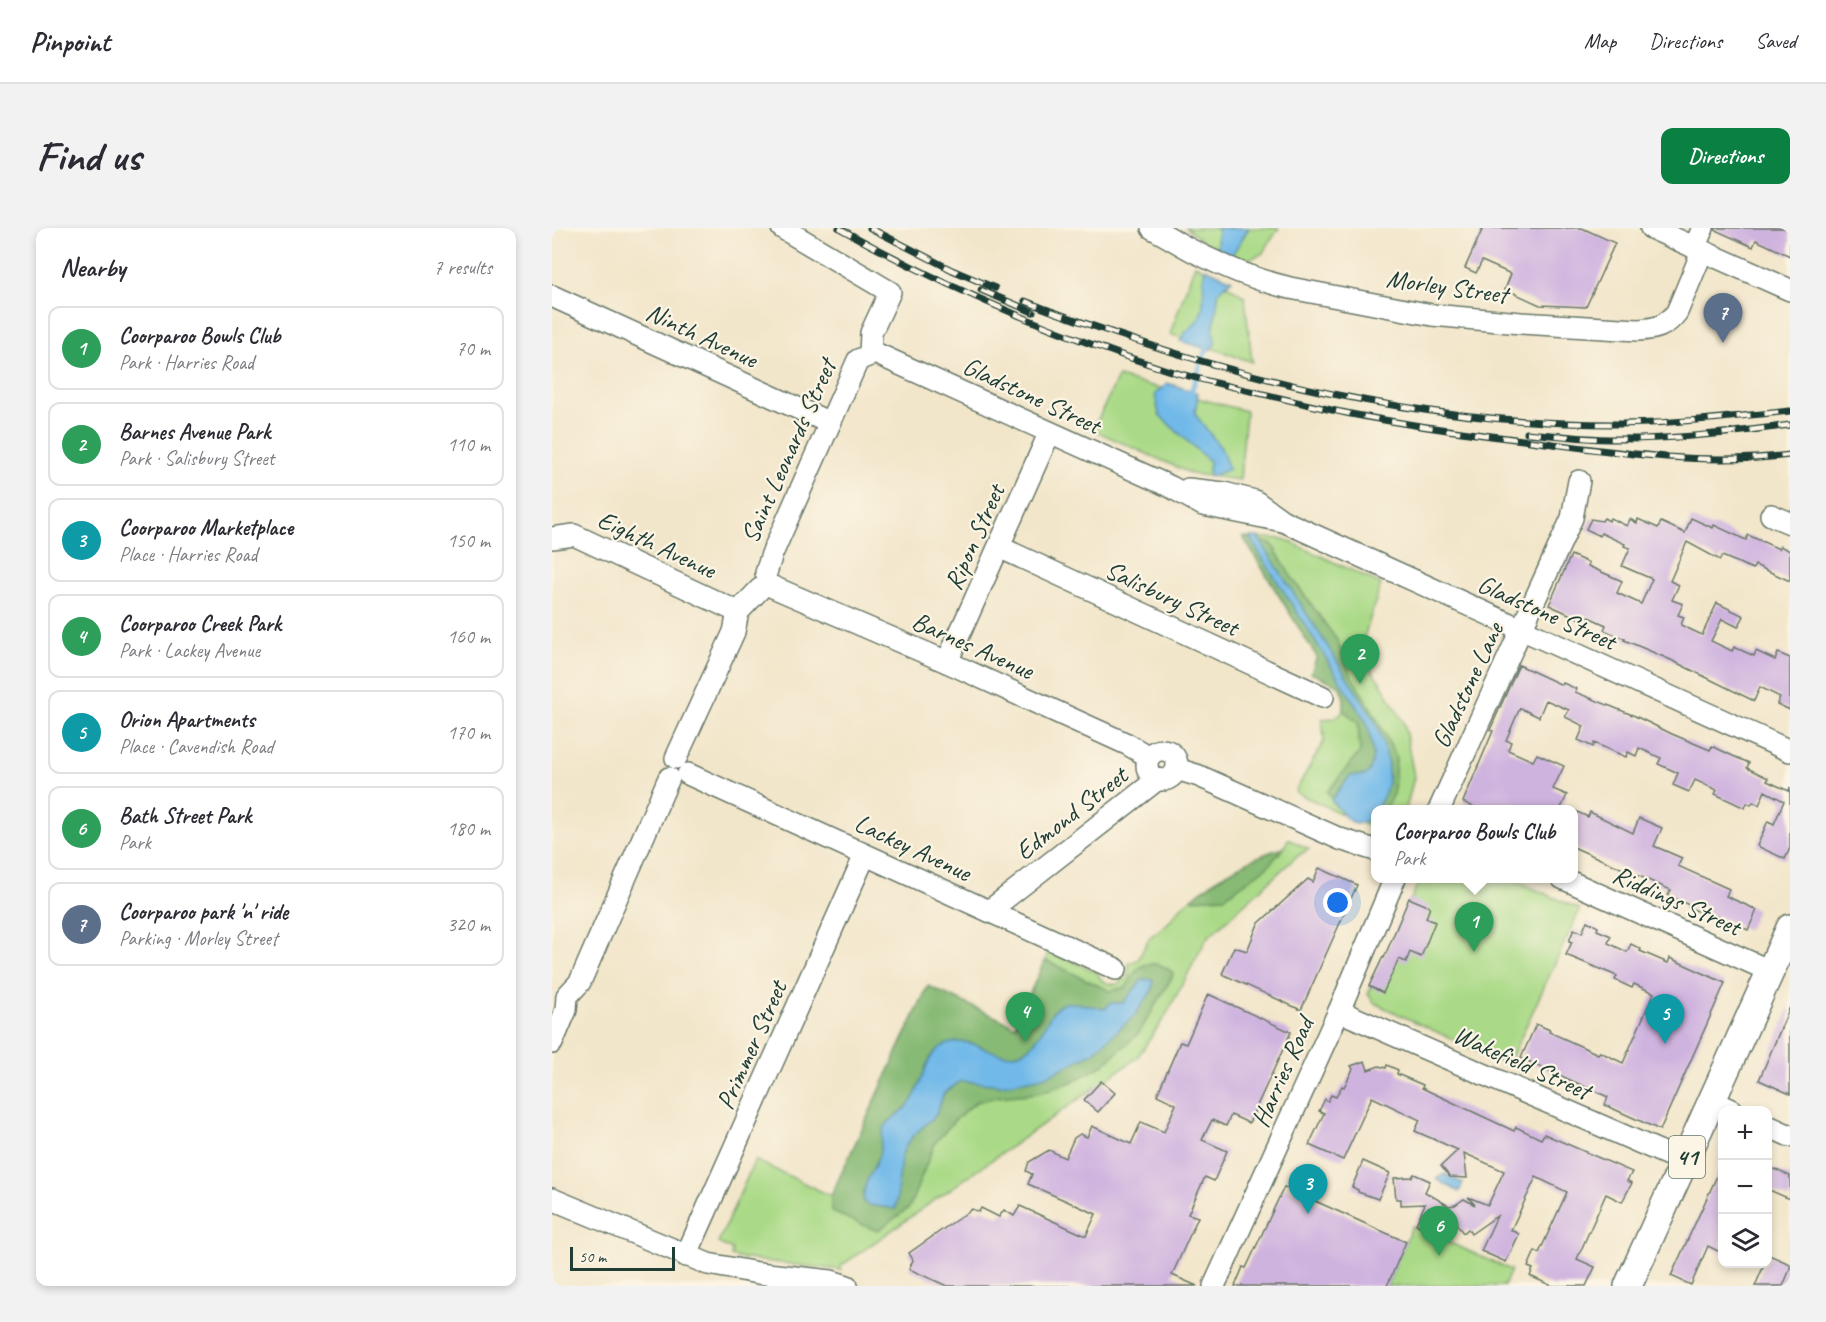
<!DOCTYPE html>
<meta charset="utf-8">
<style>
:root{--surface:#fff;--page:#f2f2f3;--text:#2b2b33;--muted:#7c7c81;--line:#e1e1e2;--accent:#0b8043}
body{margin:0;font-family:Caveat,sans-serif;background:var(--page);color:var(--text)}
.controls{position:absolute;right:18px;bottom:18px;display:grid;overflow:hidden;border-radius:12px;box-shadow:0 3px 9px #0003}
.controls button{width:54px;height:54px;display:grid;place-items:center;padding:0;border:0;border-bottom:2px solid var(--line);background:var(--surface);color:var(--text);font:30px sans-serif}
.scale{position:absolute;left:18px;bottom:15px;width:105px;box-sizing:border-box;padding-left:6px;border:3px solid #1f3d34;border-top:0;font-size:16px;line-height:21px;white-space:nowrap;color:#1f3d34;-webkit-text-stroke:4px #fcf5e5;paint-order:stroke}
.you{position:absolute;left:786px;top:675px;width:21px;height:21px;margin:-15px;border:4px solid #fff;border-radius:50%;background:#1a73e8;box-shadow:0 0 0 9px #1a73e833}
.badge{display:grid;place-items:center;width:39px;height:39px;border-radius:50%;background:var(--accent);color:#fff;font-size:20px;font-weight:700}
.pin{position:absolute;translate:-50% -50px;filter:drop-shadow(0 2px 3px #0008)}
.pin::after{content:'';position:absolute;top:32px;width:21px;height:18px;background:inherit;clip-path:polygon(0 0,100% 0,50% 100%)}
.popup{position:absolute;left:819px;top:577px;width:207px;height:78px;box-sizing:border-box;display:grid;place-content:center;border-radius:12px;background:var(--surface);filter:drop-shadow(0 2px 4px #0005);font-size:20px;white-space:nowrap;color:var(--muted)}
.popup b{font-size:22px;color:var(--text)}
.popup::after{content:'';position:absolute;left:50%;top:100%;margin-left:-12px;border:12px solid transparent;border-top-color:var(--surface)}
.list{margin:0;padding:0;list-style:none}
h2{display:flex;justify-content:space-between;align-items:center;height:78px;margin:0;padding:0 24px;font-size:26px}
h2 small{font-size:20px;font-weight:400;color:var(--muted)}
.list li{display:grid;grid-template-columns:39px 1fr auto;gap:18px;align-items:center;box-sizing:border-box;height:84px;margin:0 12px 12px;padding:0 12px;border:2px solid var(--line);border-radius:12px}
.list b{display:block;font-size:22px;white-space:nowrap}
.list p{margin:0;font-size:20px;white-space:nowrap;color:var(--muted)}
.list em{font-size:20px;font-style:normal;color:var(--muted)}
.icon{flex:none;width:33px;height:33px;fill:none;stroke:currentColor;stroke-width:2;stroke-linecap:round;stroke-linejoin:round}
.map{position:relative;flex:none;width:1238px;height:1058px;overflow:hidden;border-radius:12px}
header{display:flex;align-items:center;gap:36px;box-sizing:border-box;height:84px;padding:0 30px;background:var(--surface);border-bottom:2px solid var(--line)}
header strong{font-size:28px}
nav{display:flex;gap:33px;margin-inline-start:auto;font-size:21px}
.intro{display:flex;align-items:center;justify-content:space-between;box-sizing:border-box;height:144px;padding:0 36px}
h1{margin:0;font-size:42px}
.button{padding:15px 27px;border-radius:12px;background:var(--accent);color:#fff;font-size:21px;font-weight:700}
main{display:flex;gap:36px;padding:0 36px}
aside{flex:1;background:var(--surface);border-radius:12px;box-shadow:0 3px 9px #0003}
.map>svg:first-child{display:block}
.green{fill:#aada87;stroke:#648c5e;stroke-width:1.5}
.forest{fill:#87ba74;stroke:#537c54;stroke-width:1.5}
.water{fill:#71b9e9;stroke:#487b8e;stroke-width:1.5}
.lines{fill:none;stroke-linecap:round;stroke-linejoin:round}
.stream{stroke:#71b9e9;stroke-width:4.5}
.building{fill:#cfb3df}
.minor-casing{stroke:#697868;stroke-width:24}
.major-casing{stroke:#697868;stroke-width:30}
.minor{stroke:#fff;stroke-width:21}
.major{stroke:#fff;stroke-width:27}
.rail-casing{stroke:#1f3d34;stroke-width:7}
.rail{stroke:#fcf5e5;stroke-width:4.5;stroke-dasharray:14;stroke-linecap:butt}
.labels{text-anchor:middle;stroke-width:4.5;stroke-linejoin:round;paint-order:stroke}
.shield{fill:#fcf5e5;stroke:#617469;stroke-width:1.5}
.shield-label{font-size:24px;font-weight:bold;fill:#1f3d34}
.street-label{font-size:26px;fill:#1f3d34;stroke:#fcf5e5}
</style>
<header>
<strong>Pinpoint</strong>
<nav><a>Map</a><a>Directions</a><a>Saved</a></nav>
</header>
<div class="intro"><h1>Find us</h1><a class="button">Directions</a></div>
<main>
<aside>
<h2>Nearby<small>7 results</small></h2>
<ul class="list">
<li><span class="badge" style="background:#2e9e5b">1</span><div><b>Coorparoo Bowls Club</b><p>Park · Harries Road</p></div><em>70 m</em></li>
<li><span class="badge" style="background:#2e9e5b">2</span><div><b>Barnes Avenue Park</b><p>Park · Salisbury Street</p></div><em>110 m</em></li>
<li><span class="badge" style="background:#0f9aa8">3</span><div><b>Coorparoo Marketplace</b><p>Place · Harries Road</p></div><em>150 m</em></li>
<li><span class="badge" style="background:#2e9e5b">4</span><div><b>Coorparoo Creek Park</b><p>Park · Lackey Avenue</p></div><em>160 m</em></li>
<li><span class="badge" style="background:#0f9aa8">5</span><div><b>Orion Apartments</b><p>Place · Cavendish Road</p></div><em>170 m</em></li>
<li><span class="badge" style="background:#2e9e5b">6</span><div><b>Bath Street Park</b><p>Park</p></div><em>180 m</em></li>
<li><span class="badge" style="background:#5c6f8a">7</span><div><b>Coorparoo park 'n' ride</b><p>Parking · Morley Street</p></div><em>320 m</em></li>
</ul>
</aside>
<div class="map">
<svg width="1238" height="1058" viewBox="0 0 1238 1058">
<rect width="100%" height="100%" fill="#fcf5e5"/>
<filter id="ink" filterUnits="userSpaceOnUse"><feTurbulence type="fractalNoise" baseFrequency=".0167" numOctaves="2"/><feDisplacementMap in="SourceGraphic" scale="12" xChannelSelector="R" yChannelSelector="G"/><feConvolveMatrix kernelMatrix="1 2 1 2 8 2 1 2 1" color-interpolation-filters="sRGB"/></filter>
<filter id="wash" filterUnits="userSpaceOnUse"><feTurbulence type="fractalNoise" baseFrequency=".008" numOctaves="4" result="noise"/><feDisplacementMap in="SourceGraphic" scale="24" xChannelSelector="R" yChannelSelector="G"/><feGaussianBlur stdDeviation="1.35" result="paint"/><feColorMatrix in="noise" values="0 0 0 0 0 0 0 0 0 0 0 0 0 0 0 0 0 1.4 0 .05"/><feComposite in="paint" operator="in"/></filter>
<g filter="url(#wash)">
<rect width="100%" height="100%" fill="#f2e6ca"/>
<!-- green -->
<g class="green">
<polygon points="634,0 727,0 710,26 692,33 652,14"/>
<polygon points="643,36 693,69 700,134 618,106"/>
<polygon points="566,149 694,183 688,252 640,246 541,202"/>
<polygon points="691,309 732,311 829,356 807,425 829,455 852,495 862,549 854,581 856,581 823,582 823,600 813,597 743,564 772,513 770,491 782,490 792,483 792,470 787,457 759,445 765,429"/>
<path d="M 736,611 L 757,621 L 744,629 L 655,710 L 614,787 L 585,830 L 289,1038 L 289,1042 L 185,1030 L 179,1028 L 180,1022 L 166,1015 L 203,932 L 279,968 L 376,758 L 463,798 L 497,723 L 545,744 C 549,754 555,757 566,756 L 576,748 L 577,735 L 586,732 L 597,710 L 616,695 L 629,679 L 667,649 L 716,625 L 732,620 Z"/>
<polygon points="868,651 960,651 1028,681 956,837 822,775 816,766"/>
<polygon points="860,998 959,1042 952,1058 835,1058"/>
</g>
<!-- forest -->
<g class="forest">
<polygon points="691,309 720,316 738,347 785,412 798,445 824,489 844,529 842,564 833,581 823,582 823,592 818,595 783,575 775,564 808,524 806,495 792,483 792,470 787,457 759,445 765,429"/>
<path d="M 732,620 L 716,638 L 673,669 L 639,671 C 666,649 697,629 732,620 Z"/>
<path d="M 493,732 L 558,763 L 574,759 C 577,754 580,747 585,742 C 595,732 611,735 621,745 L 620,749 L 587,805 L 551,837 L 520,854 L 487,865 L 445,869 L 424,874 L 402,893 L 383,915 L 357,980 L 325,1003 L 280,984 L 279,968 L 376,758 L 463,798 Z"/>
</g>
<!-- water -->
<g class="water">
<polygon points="666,0 697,0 680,27 665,20"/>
<path d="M 653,40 L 680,52 L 667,63 L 661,104 L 664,115 L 658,122 L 628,113 C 632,102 642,99 647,90 C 655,75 649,56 653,40 Z"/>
<polygon points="615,155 646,165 643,186 669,220 677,241 658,249 656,243 657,233 607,187 603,166"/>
<path d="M 697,309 L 706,309 L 822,491 C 831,512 842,542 833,565 C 829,575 822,584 816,593 L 804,596 L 795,591 L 779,572 L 798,548 L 814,547 C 827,534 818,511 815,495 Z"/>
<path d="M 601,751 L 601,761 L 583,787 L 541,825 L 499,846 L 488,850 L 449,857 L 409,853 L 392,865 L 384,887 L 361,908 L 353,919 L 349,930 L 344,981 L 316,977 L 312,974 C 308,956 324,941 328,924 C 329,916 329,903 334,897 C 341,888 354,883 360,872 C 372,854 372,824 395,816 C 424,806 443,835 469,824 C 493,814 494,779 513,775 C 524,773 542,779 553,781 L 558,775 L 571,775 L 590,752 Z"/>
<polygon points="892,946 911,955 907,964 884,951"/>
</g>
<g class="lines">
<!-- stream -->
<polyline class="stream" points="638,167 656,116"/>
</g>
<g id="blocks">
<!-- building -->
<g class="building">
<polygon points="931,0 1030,0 1063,15 1034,79 988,77 953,61 959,46 930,33 924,45 913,40"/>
<polygon points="1164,0 1238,0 1238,28 1204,12 1201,19 1163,2"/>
<polygon points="1052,290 1057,293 1058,290 1075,298 1078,291 1085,295 1086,291 1106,300 1109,294 1133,305 1139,290 1161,300 1162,297 1194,312 1196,307 1227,321 1228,318 1238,323 1238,353 1203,337 1201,341 1170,328 1168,332 1135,314 1118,353 1127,357 1120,372 1131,376 1126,387 1132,389 1129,397 1150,407 1165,375 1192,388 1186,399 1170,391 1159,413 1180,423 1182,419 1202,428 1204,423 1223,432 1226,425 1238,430 1238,482 1225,476 1228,469 1208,459 1202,473 1119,432 1072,412 1073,411 1052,402 1054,397 1030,386 1028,391 997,377 1019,327 1037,335 1036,338 1070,353 1065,365 1089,376 1100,351 1070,338 1078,320 1072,318 1073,316 1049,305 1048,308 1034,301 1039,291 1050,293"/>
<polygon points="967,437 1010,457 1011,455 1025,461 1023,464 1083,488 1120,506 1158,522 1160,518 1181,528 1197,535 1195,540 1216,550 1215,553 1237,563 1238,559 1238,620 1233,631 1205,618 1216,593 1222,596 1232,573 1213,563 1207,577 1201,574 1199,577 1195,575 1193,580 1163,566 1165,562 1143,552 1137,564 1121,557 1126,545 1106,536 1109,530 1087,520 1084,528 1076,524 1074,529 1042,515 1041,519 1026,512 1032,498 1013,489 1017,482 994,472 987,489 968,480 954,512 959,514 956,522 981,533 985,526 1012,538 1001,561 1015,567 1008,582 928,582 911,574 941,503 938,502"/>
<polygon points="1021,582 1036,589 1038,584 1081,605 1087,590 1110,600 1102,618 1130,630 1126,638 1177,661 1174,668 1205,682 1196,702 1165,688 1164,691 1136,679 1137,677 1116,667 1119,662 1021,619"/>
<polygon points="767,640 805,657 749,782 670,746 682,719 695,723 706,696 756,651 761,654"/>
<polygon points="857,670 878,679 874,690 883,694 869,729 858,724 854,734 847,731 831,765 817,758 831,729 832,730"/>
<polygon points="1035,693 1046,699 1045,702 1059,708 1056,715 1075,724 1079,716 1089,721 1088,723 1116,735 1118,730 1173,755 1108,902 1053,877 1056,869 969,830 984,796 998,802 997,804 1046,826 1048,824 1071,835 1102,765 1082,756 1080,760 1063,752 1065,748 1014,727 1020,714 1017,713 1022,701 1030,705"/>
<polygon points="656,766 739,804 697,895 679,887 674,898 660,892 650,912 675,923 662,953 653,949 636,986 646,989 620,1047 645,1058 395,1058 357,1041 361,1032 357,1025 420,981 427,984 429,980 447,989 452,982 462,988 468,978 534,1008 544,986 476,956 480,946 474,943 477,934 497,922 513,930 522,910 528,906 535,909 540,898 579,916 589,894 612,904 624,876 605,867 628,814 634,816"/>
<polygon points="1238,779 1238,866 1207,852"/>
<polygon points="813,833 816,842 827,838 834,840 835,837 846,842 845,846 871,857 870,860 962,903 964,899 989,911 992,906 1080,944 1075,953 1080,955 1070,974 1054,966 1025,1031 1043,1039 1034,1058 1000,1058 978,1048 981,1041 976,1039 983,1023 987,1025 1015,964 984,949 959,1002 967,1006 954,1034 929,1023 945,988 919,1006 916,1001 911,1005 897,986 889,1008 881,1006 864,996 873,976 849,977 849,971 844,971 842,950 860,949 862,946 878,953 873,964 897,978 903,977 912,971 923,977 916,969 936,977 952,943 912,925 915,950 898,949 889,938 906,922 863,903 868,892 820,869 791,932 757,917 772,885 767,883 773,871 776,873 779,867 784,869 790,858 792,859 801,841 799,838"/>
<polygon points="549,853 563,865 546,884 532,872"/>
<polygon points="811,933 838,945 826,971 806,964 806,962 800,959"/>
<polygon points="1170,937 1170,1025 1156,1018 1139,1057 1119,1048"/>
<polygon points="1215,938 1238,948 1238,971 1215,961"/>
<polygon points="732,959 854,1014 835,1058 683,1058 691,1039 694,1040"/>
<polygon points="1217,1027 1238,1036 1238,1041 1231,1058 1203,1058 1213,1035 1215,1035"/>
</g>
</g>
</g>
<g filter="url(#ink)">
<use href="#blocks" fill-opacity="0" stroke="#697868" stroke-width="1.5"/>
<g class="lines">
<!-- minor casing -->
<g class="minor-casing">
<g id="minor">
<polyline points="230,0 338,64 319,105 318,126"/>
<path d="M 600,0 C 614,7 627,16 641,23 C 672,39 704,52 738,60 L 880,87 L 969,95 L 1086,102 C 1103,101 1114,99 1125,84 L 1150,24"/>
<polyline points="1099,0 1238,62"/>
<polyline points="1142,20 1151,0"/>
<polyline points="0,68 278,195"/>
<polyline points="636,261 672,265 703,273 731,293 1238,523"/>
<polyline points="1219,287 1238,295"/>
<polyline points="0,310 22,307 186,384"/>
<polyline points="447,319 771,469"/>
<polyline points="214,345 220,326 306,132 323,125 619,259 651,277 731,293"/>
<polyline points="221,359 395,434 575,516 597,529"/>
<polyline points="395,434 497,206"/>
<circle cx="610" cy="537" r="15"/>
<polyline points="124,530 182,404 186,384 208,361"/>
<polyline points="625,541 647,548 788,611 823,622"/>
<polyline points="136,546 564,741"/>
<polyline points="887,582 1020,290 1027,253"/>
<polyline points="1010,650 1218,743"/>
<polyline points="437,683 606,551"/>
<polyline points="787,783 1132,934"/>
<polyline points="0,815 14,782 15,768 28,754 117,550"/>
<polyline points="1160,873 1180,882"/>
<polyline points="1216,898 1238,908"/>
<polyline points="0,971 156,1036 206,1045 279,1053 295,1058"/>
<polyline points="134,1028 313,627"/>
<polyline points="662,1058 787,783 843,650"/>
</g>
</g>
<!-- major casing -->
<g class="major-casing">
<polyline id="major" points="1076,1058 1238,700"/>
</g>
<!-- minor -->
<use href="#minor" class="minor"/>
<!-- major -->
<use href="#major" class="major"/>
<!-- rail casing -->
<g class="rail-casing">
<g id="rail">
<path d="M 287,0 C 391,58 501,106 615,142 C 645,151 676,158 707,165 C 737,172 768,180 799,186 C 856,197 913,205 971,212 C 1060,224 1148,238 1238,227"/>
<polyline points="318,0 400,42 443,60"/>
<polyline points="429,62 481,84"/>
<path d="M 473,73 C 505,86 538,97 571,108 C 731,163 901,197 1070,196 C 1126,195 1182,189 1238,183"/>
<path d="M 975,205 C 1002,207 1030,211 1058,211 C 1118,212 1178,205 1238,197"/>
</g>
</g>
<!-- rail -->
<use href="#rail" class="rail"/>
</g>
</g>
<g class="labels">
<!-- shield labels -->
<rect class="shield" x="1117" y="908" width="36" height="42" rx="4.5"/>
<g class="shield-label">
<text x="1135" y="937">41</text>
</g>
<!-- street labels -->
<g class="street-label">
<text transform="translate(895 58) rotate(8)" y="9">Morley Street</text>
<text transform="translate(150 107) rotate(25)" y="9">Ninth Avenue</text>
<text transform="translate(480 167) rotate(25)" y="9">Gladstone Street</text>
<text transform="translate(236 223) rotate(-66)" y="9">Saint Leonards Street</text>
<text transform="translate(422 309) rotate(-66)" y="9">Ripon Street</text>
<text transform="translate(105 316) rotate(25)" y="9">Eighth Avenue</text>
<text transform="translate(620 370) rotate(25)" y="9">Salisbury Street</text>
<text transform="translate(995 384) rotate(24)" y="9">Gladstone Street</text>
<text transform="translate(421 417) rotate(24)" y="9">Barnes Avenue</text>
<text transform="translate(915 457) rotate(-65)" y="9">Gladstone Lane</text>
<text transform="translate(519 585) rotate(-38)" y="9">Edmond Street</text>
<text transform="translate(361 619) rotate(25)" y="9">Lackey Avenue</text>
<text transform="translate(1125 672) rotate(24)" y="9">Riddings Street</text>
<text transform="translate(199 817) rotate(-66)" y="9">Primmer Street</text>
<text transform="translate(970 834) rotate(24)" y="9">Wakefield Street</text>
<text transform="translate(730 844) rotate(-66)" y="9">Harries Road</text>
</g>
</g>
</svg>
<div class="controls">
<button>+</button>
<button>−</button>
<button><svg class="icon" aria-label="layers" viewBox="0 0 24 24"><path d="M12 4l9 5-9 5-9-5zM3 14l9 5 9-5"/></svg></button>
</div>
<div class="scale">50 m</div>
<div class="you"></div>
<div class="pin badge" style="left:922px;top:724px;background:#2e9e5b">1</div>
<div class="popup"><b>Coorparoo Bowls Club</b>Park</div>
<div class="pin badge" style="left:808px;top:456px;background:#2e9e5b">2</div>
<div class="pin badge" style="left:756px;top:986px;background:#0f9aa8">3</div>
<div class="pin badge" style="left:473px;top:814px;background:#2e9e5b">4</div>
<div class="pin badge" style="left:1113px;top:816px;background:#0f9aa8">5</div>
<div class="pin badge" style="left:887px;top:1028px;background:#2e9e5b">6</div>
<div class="pin badge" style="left:1171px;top:115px;background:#5c6f8a">7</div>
</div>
</main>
